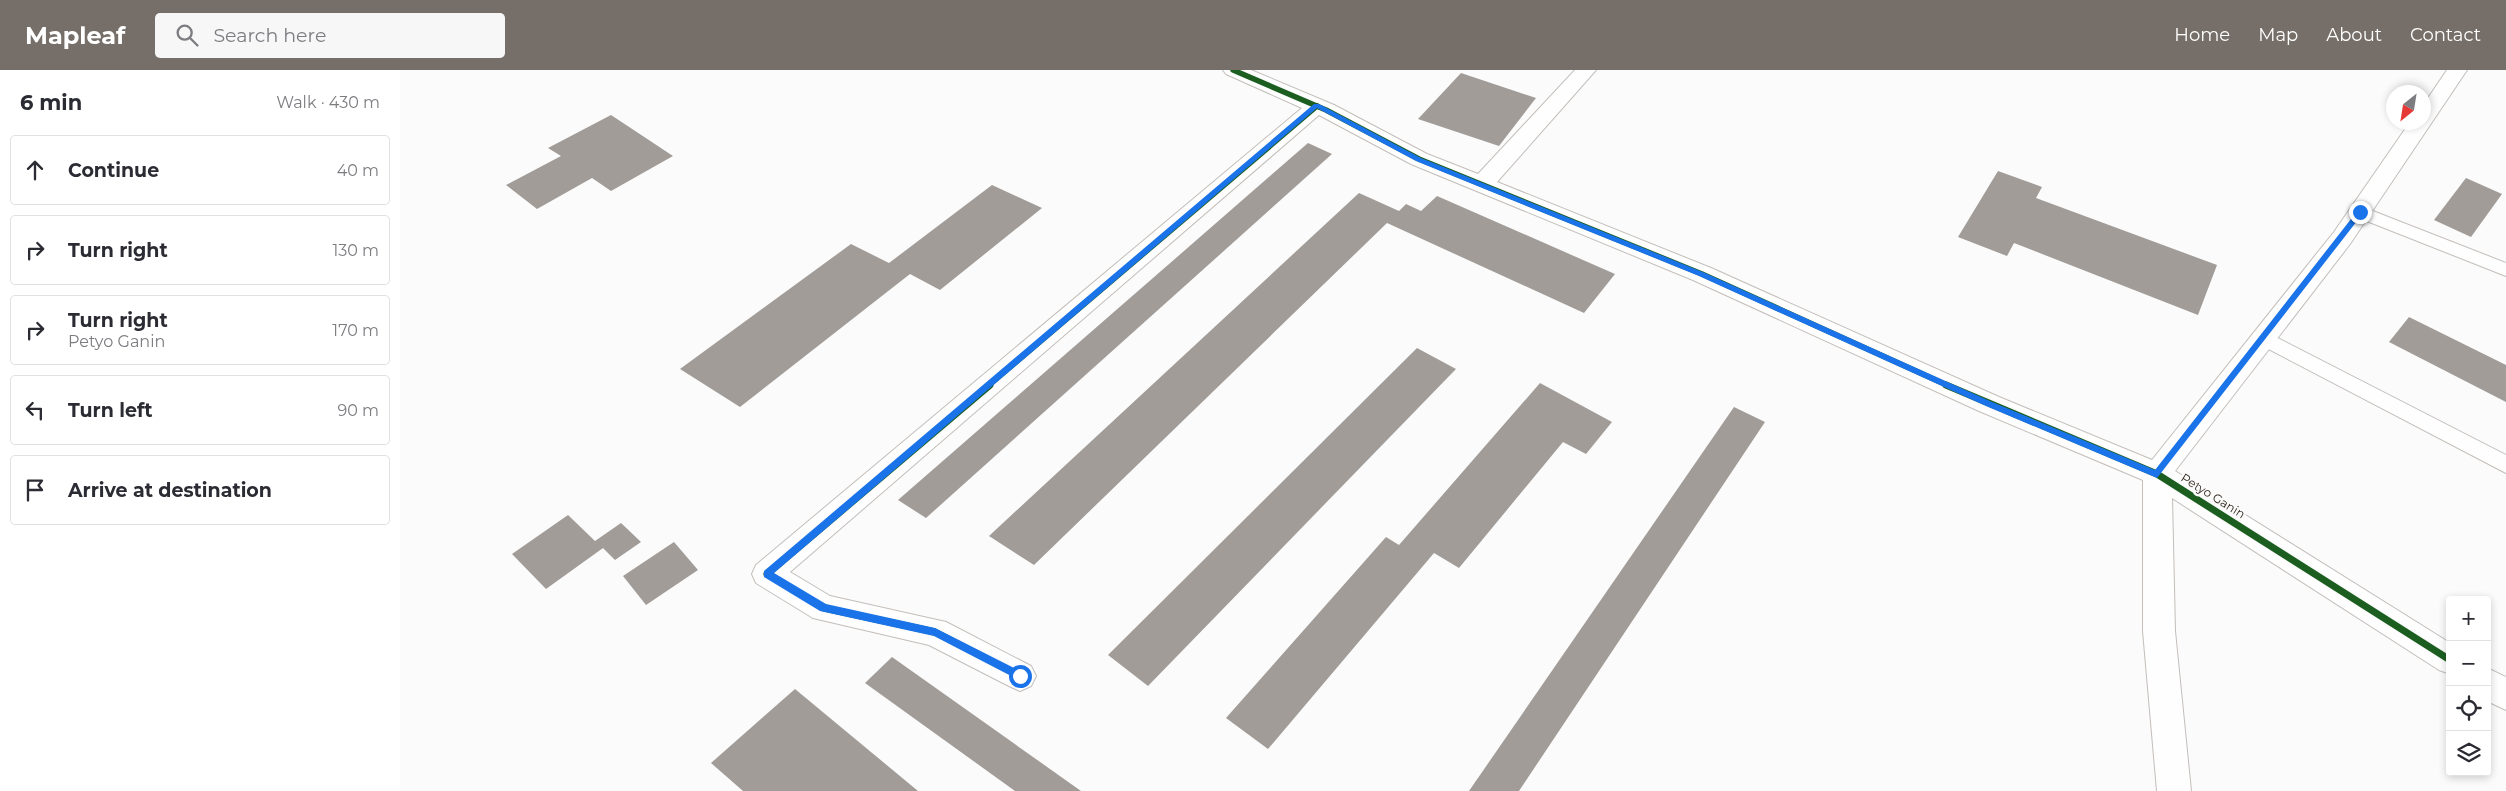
<!DOCTYPE html>
<meta charset="utf-8">
<style>
:root{--surface:#fff;--page:#f7f7f7;--text:#2b2b33;--muted:#7c7c81;--line:#e1e1e2;--accent:#766f69}
body{margin:0;font-family:Montserrat,sans-serif;background:var(--page);color:var(--text)}
.controls{position:absolute;right:15px;bottom:15px;display:grid;overflow:hidden;border-radius:5px;box-shadow:0 2px 8px #0003}
.controls button{width:45px;height:45px;display:grid;place-items:center;padding:0;border:0;border-bottom:1px solid var(--line);background:var(--surface);color:var(--text);font:25px sans-serif}
.compass{position:absolute;left:1986px;top:15px;width:45px;height:45px;border-radius:50%;background:var(--surface);box-shadow:0 2px 8px #0003;rotate:210deg}
.stop{position:absolute;width:15px;height:15px;margin:-11px;border:4px solid #1a73e8;border-radius:50%;background:#fff}
.stop.end{background:#1a73e8;border-color:#fff;box-shadow:0 1px 5px #0008}
.list{margin:0;padding:0;list-style:none}
h2{display:flex;justify-content:space-between;align-items:center;height:65px;margin:0;padding:0 20px;font-size:21px}
h2 small{font-size:16px;font-weight:400;color:var(--muted)}
.list li{display:grid;grid-template-columns:32px 1fr auto;gap:15px;align-items:center;box-sizing:border-box;height:70px;margin:0 10px 10px;padding:0 10px;border:1px solid var(--line);border-radius:5px}
.list b{display:block;font-size:19px;white-space:nowrap}
.list p{margin:0;font-size:16px;white-space:nowrap;color:var(--muted)}
.list em{font-size:16px;font-style:normal;color:var(--muted)}
.icon{flex:none;width:28px;height:28px;fill:none;stroke:currentColor;stroke-width:2;stroke-linecap:round;stroke-linejoin:round}
.map{position:relative;flex:none;width:2106px;height:721px;overflow:hidden}
header{display:flex;align-items:center;gap:30px;box-sizing:border-box;height:70px;padding:0 25px;background:var(--accent);color:#fff}
header strong{font-size:24px}
nav{display:flex;gap:28px;margin-inline-start:auto;font-size:18px}
.search{width:350px;height:45px;background:var(--page);display:flex;align-items:center;gap:12px;box-sizing:border-box;padding:0 18px;border-radius:5px;color:var(--muted);font-size:19px}
main{display:flex}
aside{flex:1;background:var(--surface)}
.map>svg:first-child{display:block}
.building{fill:#a19c98}
.lines{fill:none;stroke-linecap:round;stroke-linejoin:round}
.service-casing{stroke:#c3beba;stroke-width:2}
.minor-casing{stroke:#c3beba;stroke-width:2}
.service{fill:#fefefe;fill-rule:evenodd}
.minor{fill:#fefefe;fill-rule:evenodd}
.cycleway-far1-casing{stroke:#fbfbfb;stroke-width:8}
.cycleway-casing{stroke:#fbfbfb;stroke-width:10}
.cycleway-far1{stroke:#1b5e20;stroke-width:5.5}
.cycleway{stroke:#1b5e20;stroke-width:7}
.route{fill:#1a73e8}
.labels{text-anchor:middle;stroke-width:5;stroke-linejoin:round;paint-order:stroke}
.street-label{font-size:12px;fill:#2e241a;stroke:#fbfbfb}
</style>
<header>
<strong>Mapleaf</strong>
<div class="search"><svg class="icon" aria-label="search" viewBox="0 0 24 24"><circle cx="10" cy="10" r="6"/><path d="M15 15l6 6"/></svg>Search here</div>
<nav><a>Home</a><a>Map</a><a>About</a><a>Contact</a></nav>
</header>
<main>
<aside>
<h2>6 min<small>Walk · 430 m</small></h2>
<ul class="list">
<li><svg class="icon" aria-label="ahead" viewBox="0 0 24 24"><path d="M12 20V5M6 11l6-6 6 6"/></svg><div><b>Continue</b></div><em>40 m</em></li>
<li><svg class="icon" aria-label="right" viewBox="0 0 24 24"><path d="M7 20v-9h11M14 6l5 5-5 5"/></svg><div><b>Turn right</b></div><em>130 m</em></li>
<li><svg class="icon" aria-label="right" viewBox="0 0 24 24"><path d="M7 20v-9h11M14 6l5 5-5 5"/></svg><div><b>Turn right</b><p>Petyo Ganin</p></div><em>170 m</em></li>
<li><svg class="icon" aria-label="left" viewBox="0 0 24 24"><path d="M17 20v-9H6M10 6l-5 5 5 5"/></svg><div><b>Turn left</b></div><em>90 m</em></li>
<li><svg class="icon" aria-label="arrive" viewBox="0 0 24 24"><path d="M6 21V4h12l-3 4 3 4H6"/></svg><div><b>Arrive at destination</b></div></li>
</ul>
</aside>
<div class="map">
<svg width="2106" height="721" viewBox="0 0 2106 721">
<rect width="100%" height="100%" fill="#fbfbfb"/>
<!-- building -->
<g class="building">
<polygon points="1061,3 1136,28 1099,76 1018,49"/>
<polygon points="211,45 273,86 211,121 192,108 137,139 106,115 161,86 148,78"/>
<polygon points="908,73 932,84 526,448 498,430"/>
<polygon points="1598,101 1642,117 1636,128 1817,195 1798,245 1614,173 1607,186 1558,167"/>
<polygon points="2066,108 2102,124 2071,167 2034,150"/>
<polygon points="592,115 642,138 540,220 510,204 340,337 280,299 451,174 489,193"/>
<polygon points="959,123 999,141 1006,134 1021,141 1037,126 1215,204 1184,243 987,153 634,495 589,466"/>
<polygon points="2009,247 2106,295 2106,332 1989,272"/>
<polygon points="1017,278 1056,299 748,616 708,585"/>
<polygon points="1140,313 1212,352 1186,384 1163,372 1059,498 1034,483 868,679 826,648 986,467 999,475"/>
<polygon points="1334,337 1365,352 1119,721 1069,721"/>
<polygon points="168,445 195,471 221,453 241,472 215,490 203,478 146,519 112,484"/>
<polygon points="274,472 298,500 246,535 223,506"/>
<polygon points="492,587 681,721 615,721 465,613"/>
<polygon points="395,619 518,721 343,721 311,693"/>
</g>
<g class="lines">
<!-- service casing -->
<g class="service-casing">
<g id="service">
<polygon points="1960,136 2106,193 2106,206 1954,146 1951,142 1954,138"/>
<polygon points="1864,261 2106,385 2106,403 1857,273 1855,268 1857,263"/>
</g>
</g>
<!-- minor casing -->
<g class="minor-casing">
<g id="minor">
<polygon points="823,0 851,0 934,35 1027,84 1078,104 1175,0 1196,0 1097,112 1311,198 1599,327 1752,390 1934,162 2010,52 2024,52 2024,34 2047,0 2067,0 1950,174 1775,401 2050,573 2050,604 2039,600 1772,428 1775,561 1791,721 1757,721 1743,561 1743,410 1579,341 1293,210 1011,94 919,45 390,502 430,526 546,552 631,596 636,606 631,616 620,621 609,616 529,575 413,548 356,513 352,504 356,495 902,38 826,4"/>
<polygon points="2087,598 2106,607 2106,640 2087,631"/>
</g>
</g>
<!-- service -->
<use href="#service" class="service"/>
<!-- minor -->
<use href="#minor" class="minor"/>
<!-- cycleway-far1 casing -->
<g class="cycleway-far1-casing">
<g id="cycleway-far1">
<polyline points="833,0 926,40 1019,89 1302,204 1549,316"/>
<polyline points="588,316 917,36"/>
</g>
</g>
<!-- cycleway casing -->
<g class="cycleway-casing">
<g id="cycleway">
<polyline points="590,315 367,504 424,538 535,562 620,606"/>
<polyline points="1546,315 1757,404 2050,590"/>
</g>
</g>
<!-- cycleway-far1 -->
<use href="#cycleway-far1" class="cycleway-far1"/>
<!-- cycleway -->
<use href="#cycleway" class="cycleway"/>
</g>
<!-- route -->
<polygon class="route" points="914,34 919,34 1021,88 1305,203 1592,332 1755,400 1958,140 1964,142 1757,408 1586,336 1299,206 1016,91 917,38 374,503 426,534 535,558 624,603 624,609 617,609 534,566 420,541 364,507 364,501"/>
<g class="labels">
<!-- street labels -->
<g class="street-label">
<text transform="translate(1813 426) rotate(32)" y="4">Petyo Ganin</text>
</g>
</g>
</svg>
<div class="controls">
<button>+</button>
<button>−</button>
<button><svg class="icon" aria-label="locate" viewBox="0 0 24 24"><circle cx="12" cy="12" r="6"/><path d="M12 2v4M12 18v4M2 12h4M18 12h4"/></svg></button>
<button><svg class="icon" aria-label="layers" viewBox="0 0 24 24"><path d="M12 4l9 5-9 5-9-5zM3 14l9 5 9-5"/></svg></button>
</div>
<svg class="compass" viewBox="-18 -18 36 36"><path d="M0-13l5 13h-10z" fill="#e53935"/><path d="M0 13l5-13h-10z" fill="#7c7c81"/></svg>
<div class="stop" style="left:620px;top:606px"></div>
<div class="stop end" style="left:1960px;top:142px"></div>
</div>
</main>
